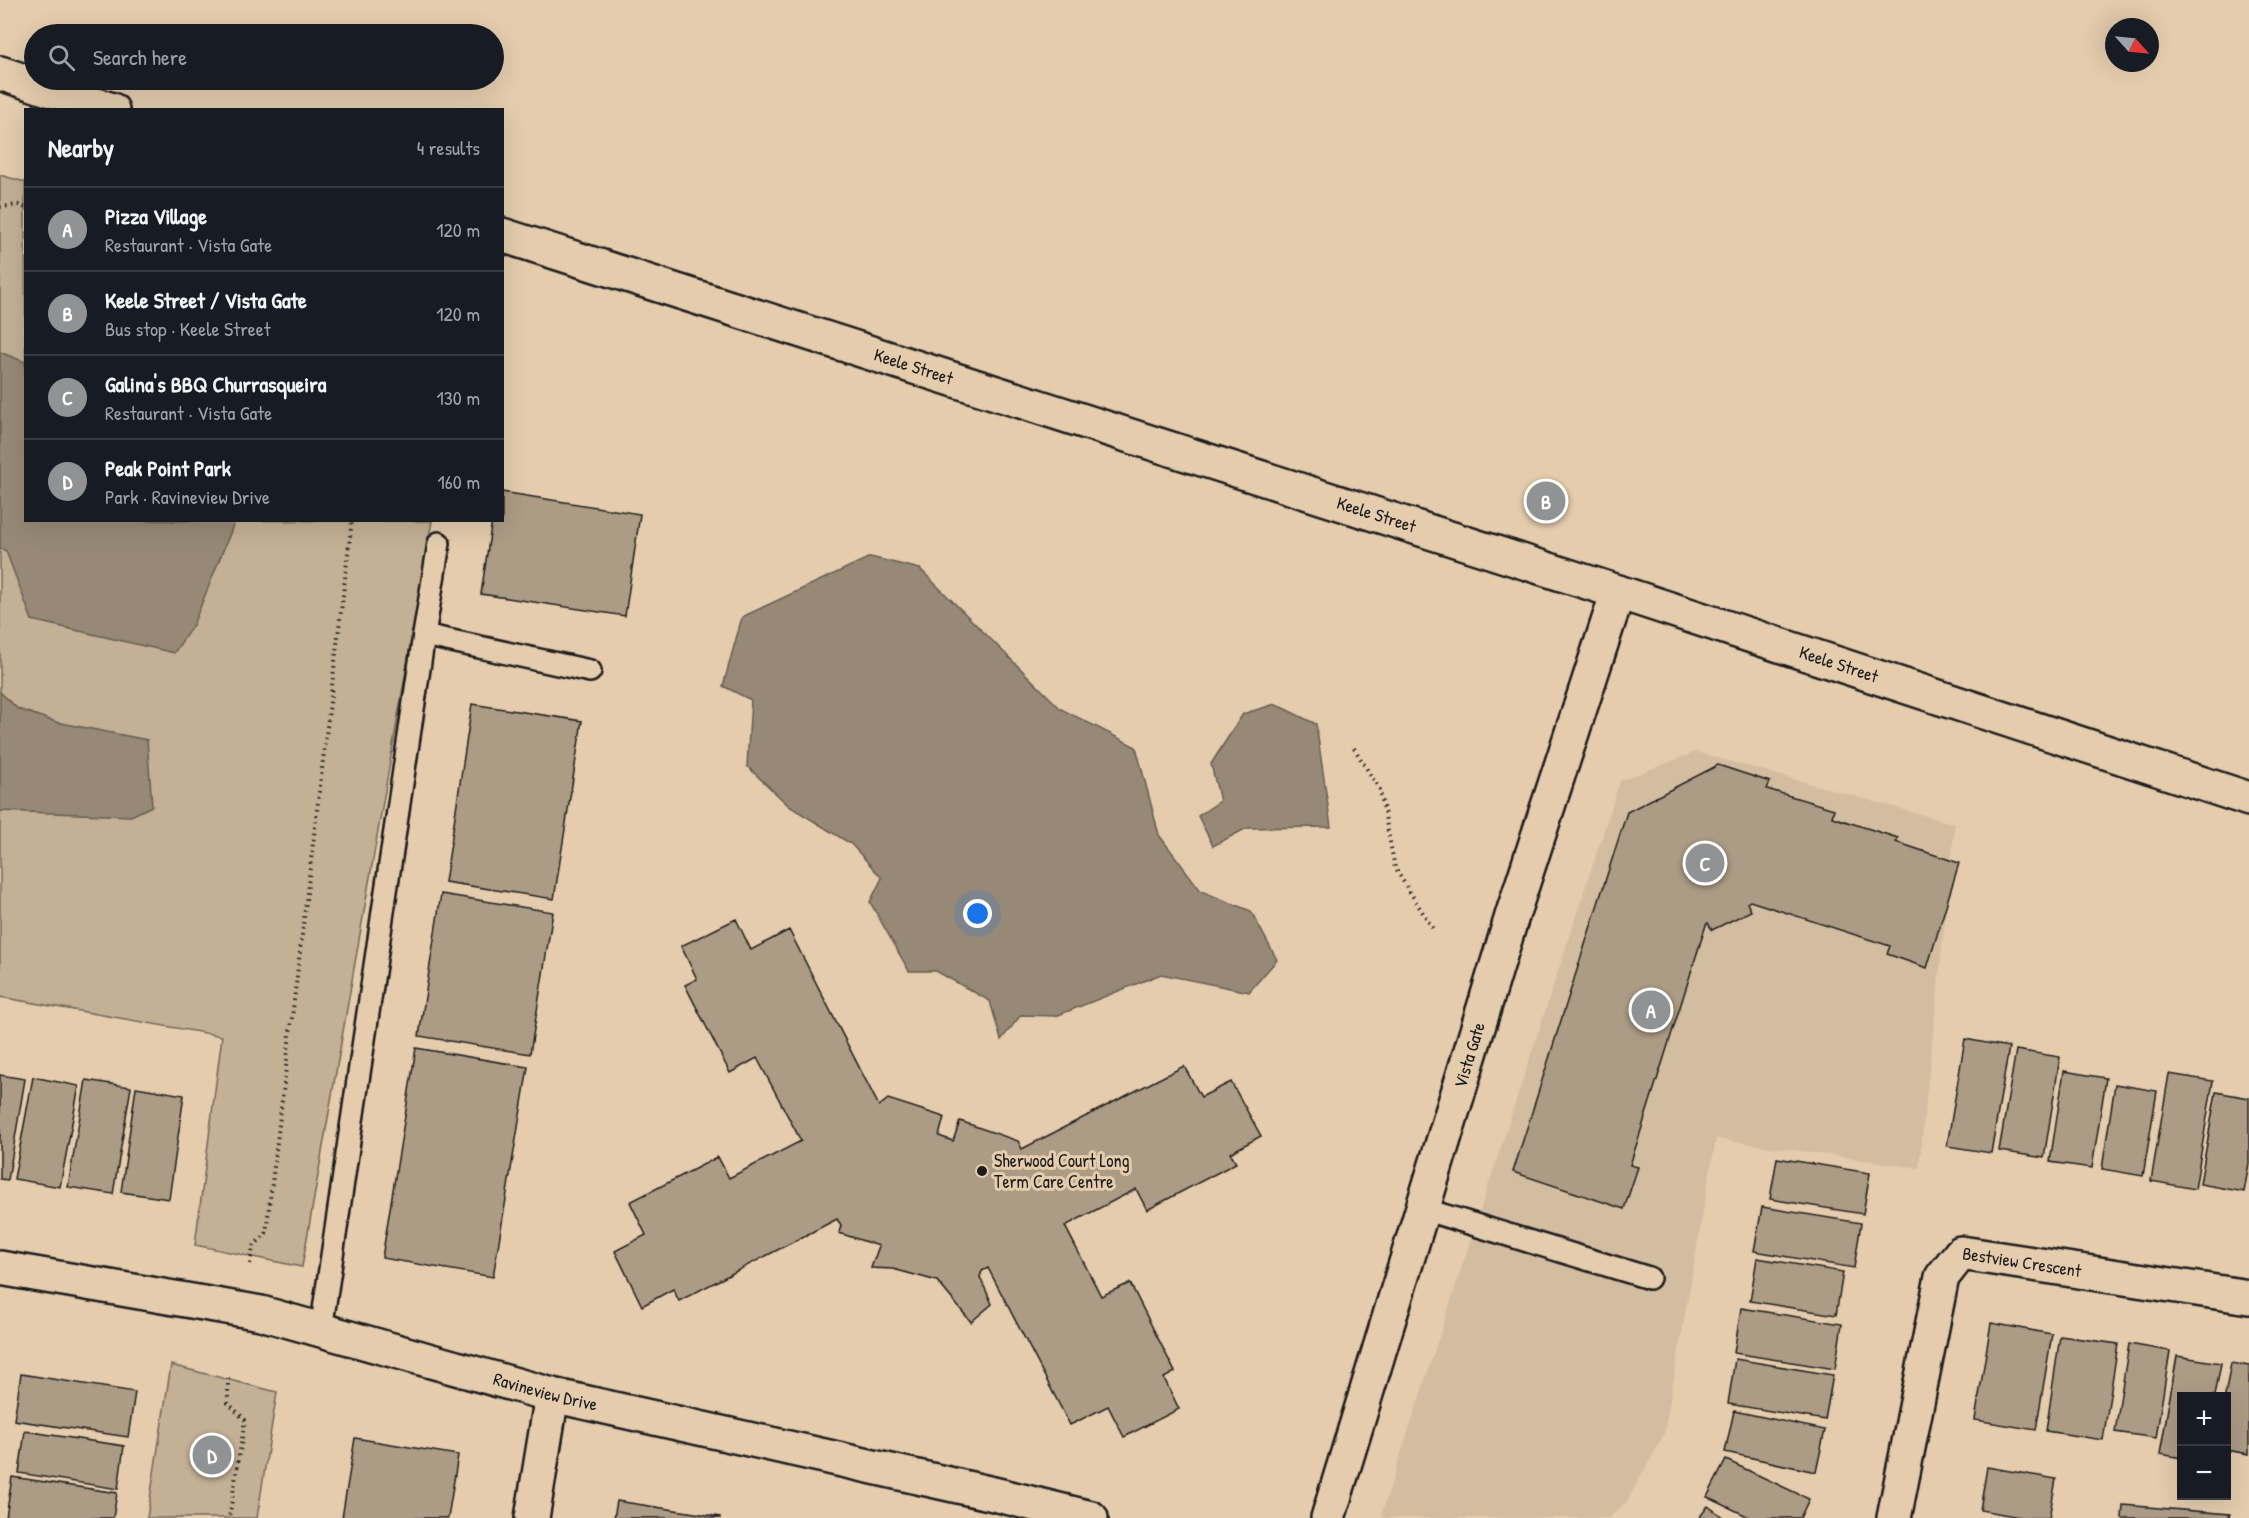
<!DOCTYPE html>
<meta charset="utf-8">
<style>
:root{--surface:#171b24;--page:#242831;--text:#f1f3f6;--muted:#9ea1a6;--line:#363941;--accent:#919294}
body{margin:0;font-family:"Patrick Hand",sans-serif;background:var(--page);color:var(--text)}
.controls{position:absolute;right:18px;bottom:18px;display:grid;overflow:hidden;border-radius:0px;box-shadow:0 6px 24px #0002}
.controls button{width:54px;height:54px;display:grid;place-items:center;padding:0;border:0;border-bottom:2px solid var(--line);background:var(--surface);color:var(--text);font:30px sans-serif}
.compass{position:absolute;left:2105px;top:18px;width:54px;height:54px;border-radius:50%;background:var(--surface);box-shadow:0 6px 24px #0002;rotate:117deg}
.you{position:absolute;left:978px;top:914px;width:21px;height:21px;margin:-15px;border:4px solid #fff;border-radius:50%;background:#1a73e8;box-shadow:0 0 0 9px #1a73e833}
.badge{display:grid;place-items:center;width:39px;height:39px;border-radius:50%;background:var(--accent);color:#fff;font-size:20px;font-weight:700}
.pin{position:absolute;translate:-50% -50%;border:3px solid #fff;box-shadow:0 2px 6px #0006}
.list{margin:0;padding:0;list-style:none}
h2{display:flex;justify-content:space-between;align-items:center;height:78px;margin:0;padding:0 24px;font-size:26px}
h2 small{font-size:20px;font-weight:400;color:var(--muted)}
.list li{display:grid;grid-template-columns:39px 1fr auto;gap:18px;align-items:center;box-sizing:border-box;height:84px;padding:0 24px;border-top:2px solid var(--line)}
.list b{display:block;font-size:22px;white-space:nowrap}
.list p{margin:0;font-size:20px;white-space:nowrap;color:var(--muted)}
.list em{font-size:20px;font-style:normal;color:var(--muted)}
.icon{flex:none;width:33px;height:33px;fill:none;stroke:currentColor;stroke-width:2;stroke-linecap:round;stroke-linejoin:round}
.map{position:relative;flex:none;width:2249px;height:1518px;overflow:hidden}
.search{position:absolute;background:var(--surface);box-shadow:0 6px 24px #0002;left:24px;top:24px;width:480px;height:66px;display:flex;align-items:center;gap:15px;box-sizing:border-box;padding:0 21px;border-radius:33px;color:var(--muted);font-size:22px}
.panel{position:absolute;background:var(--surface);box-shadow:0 6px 24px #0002;left:24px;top:108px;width:480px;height:414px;border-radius:0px}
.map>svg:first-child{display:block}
.built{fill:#d3bda1}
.green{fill:#c3b095;stroke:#706658;stroke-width:1.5}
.water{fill:#978976;stroke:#665d52;stroke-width:1.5}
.building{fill:#ac9b85;stroke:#1c1c1c;stroke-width:1.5}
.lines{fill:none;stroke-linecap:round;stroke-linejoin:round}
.service-casing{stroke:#1c1c1c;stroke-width:26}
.minor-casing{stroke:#1c1c1c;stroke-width:38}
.secondary-casing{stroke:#1c1c1c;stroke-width:38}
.path{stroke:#1c1c1c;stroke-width:4;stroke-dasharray:1.5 4.5;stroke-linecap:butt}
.service{stroke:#e4ccad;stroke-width:21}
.minor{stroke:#e4ccad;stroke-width:33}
.secondary{stroke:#e4ccad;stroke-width:33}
.poi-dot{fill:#1c1c1c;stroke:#e4ccad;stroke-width:2}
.labels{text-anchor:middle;stroke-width:6;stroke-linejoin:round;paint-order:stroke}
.street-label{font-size:18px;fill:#1c1c1c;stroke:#e4ccad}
.poi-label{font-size:18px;fill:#1c1c1c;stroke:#e4ccad;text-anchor:start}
</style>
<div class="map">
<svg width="2249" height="1518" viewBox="0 0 2249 1518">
<rect width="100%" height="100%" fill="#e4ccad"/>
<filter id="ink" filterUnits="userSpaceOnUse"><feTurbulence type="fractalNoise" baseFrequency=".0167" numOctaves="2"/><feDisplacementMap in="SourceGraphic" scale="12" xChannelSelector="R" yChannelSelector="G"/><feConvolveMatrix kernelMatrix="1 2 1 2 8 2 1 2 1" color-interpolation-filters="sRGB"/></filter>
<g filter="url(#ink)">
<!-- built -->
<polygon class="built" points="1696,752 1955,824 1919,1168 1716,1139 1664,1434 1628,1500 1609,1518 1384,1518 1382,1512 1620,781"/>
<!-- green -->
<g class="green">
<polygon points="0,175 25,182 26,520 432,521 302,1267 195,1245 222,1036 0,997"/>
<polygon points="171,1365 277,1392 257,1518 147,1518"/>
</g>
<!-- water -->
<g class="water">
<polygon points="0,352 25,362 26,520 235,521 193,625 174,653 32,620 6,551 0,548"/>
<polygon points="870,557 920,569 1061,709 1136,747 1159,835 1201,891 1251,911 1277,960 1249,992 1161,974 1056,1016 1021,1015 1001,1040 990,1001 936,971 909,971 870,902 882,878 851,844 789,806 747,766 751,700 723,686 742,617"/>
<polygon points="0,692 18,709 56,722 147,740 152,806 131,816 0,811"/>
<polygon points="1275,704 1316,724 1331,827 1247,828 1213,846 1198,816 1220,801 1211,764 1243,714"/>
</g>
<!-- building -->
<g class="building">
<polygon points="502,492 640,514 625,616 481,594 492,520 502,520"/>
<polygon points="472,704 582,721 554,899 445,882"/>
<polygon points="1718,765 1770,782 1767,789 1834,809 1832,817 1898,838 1896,842 1959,863 1927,968 1887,954 1890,946 1750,901 1747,903 1751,911 1712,930 1708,923 1706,925 1630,1165 1638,1167 1624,1209 1513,1172 1627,812"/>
<polygon points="441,894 553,912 530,1054 419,1036"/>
<polygon points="736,919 751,950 789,930 879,1106 888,1099 944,1117 939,1136 953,1141 960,1121 1018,1141 1022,1149 1184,1066 1201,1097 1231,1082 1261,1136 1230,1153 1236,1163 1147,1210 1136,1189 1065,1226 1101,1296 1130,1283 1175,1372 1164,1378 1179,1409 1124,1437 1108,1406 1070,1425 988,1268 982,1271 980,1277 992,1304 971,1322 937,1281 893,1269 871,1268 879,1246 839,1233 841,1225 837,1219 679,1301 673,1289 642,1306 615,1251 646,1235 630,1202 718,1157 729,1178 801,1141 757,1058 730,1073 685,985 697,979 681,946"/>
<polygon points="1965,1039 2009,1047 1991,1153 1947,1146"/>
<polygon points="416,1048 528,1067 493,1277 382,1258"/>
<polygon points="2016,1050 2060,1057 2044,1158 1999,1151"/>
<polygon points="2064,1071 2106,1078 2092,1168 2050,1162"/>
<polygon points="2169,1074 2213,1081 2195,1189 2151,1181"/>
<polygon points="0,1075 25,1079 8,1180 0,1179"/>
<polygon points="33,1077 79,1086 60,1187 14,1179"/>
<polygon points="86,1080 131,1087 113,1194 68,1187"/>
<polygon points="2115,1084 2157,1091 2143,1176 2102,1169"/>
<polygon points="136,1087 184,1095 169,1199 121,1192"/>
<polygon points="2216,1092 2249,1098 2249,1163 2244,1192 2200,1184"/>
<polygon points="1777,1158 1870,1173 1863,1214 1770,1199"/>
<polygon points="1762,1207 1861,1223 1854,1268 1754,1251"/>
<polygon points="1757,1258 1843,1272 1836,1315 1750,1301"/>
<polygon points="1741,1308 1842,1324 1835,1369 1734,1353"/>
<polygon points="1991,1323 2052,1334 2036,1430 1975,1420"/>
<polygon points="2060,1336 2118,1344 2103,1440 2046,1431"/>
<polygon points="2129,1344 2170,1351 2156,1438 2115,1432"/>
<polygon points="2177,1356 2221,1363 2215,1396 2182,1396 2182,1458 2160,1454"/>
<polygon points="1735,1359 1833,1375 1825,1420 1728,1404"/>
<polygon points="2231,1363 2249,1366 2249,1454 2226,1450 2225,1396"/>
<polygon points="21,1374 135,1392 128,1437 14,1420"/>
<polygon points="1734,1411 1825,1430 1816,1472 1725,1452"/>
<polygon points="25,1431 124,1446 118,1489 19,1473"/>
<polygon points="355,1438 458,1455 448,1518 342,1518"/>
<polygon points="1726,1460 1809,1499 1800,1518 1751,1518 1707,1497"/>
<polygon points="1987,1467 2056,1479 2049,1518 2025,1518 1980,1510"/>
<polygon points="12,1477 117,1493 113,1518 6,1518"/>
<polygon points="617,1501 720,1517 720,1518 614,1518"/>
<polygon points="2123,1505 2230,1514 2229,1518 2122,1518"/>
<polygon points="1708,1506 1724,1518 1699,1518"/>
</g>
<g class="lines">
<!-- service casing -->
<g class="service-casing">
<g id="service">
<polyline points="424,635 439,543"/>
<polyline points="1423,1209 1649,1278"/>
<polyline points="321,1330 424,635 590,671"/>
</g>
</g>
<!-- minor casing -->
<g class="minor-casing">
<g id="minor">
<path id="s1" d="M 0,1268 L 261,1313 L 552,1395 L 998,1495 L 1091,1518"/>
<polyline points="532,1518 552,1395"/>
<path id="s2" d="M 1328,1518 L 1513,913 L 1618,592"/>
<path id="s3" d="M 1894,1518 L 1942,1277 L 1961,1253 L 2249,1297"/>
</g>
</g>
<!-- secondary casing -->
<g class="secondary-casing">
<g id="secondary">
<polyline points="0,73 112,110"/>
<path id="s4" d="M 502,235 L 1618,592 L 2249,799"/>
</g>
</g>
<!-- path -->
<g class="path">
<polyline points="0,207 18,205 26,208"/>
<polyline points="1354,748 1380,790 1395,868 1433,929"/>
<polyline points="250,1264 253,1247 266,1233 352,520"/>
<polyline points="228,1378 228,1403 245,1420 229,1518"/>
</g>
<!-- service -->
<use href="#service" class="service"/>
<!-- minor -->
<use href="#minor" class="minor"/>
<!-- secondary -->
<use href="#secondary" class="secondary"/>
</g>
</g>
<!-- markers -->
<circle class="poi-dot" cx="982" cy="1171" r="6"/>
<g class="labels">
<!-- street labels -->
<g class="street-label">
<text dy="6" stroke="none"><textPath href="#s4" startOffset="432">Keele Street</textPath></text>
<text dy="6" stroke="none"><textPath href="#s4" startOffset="918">Keele Street</textPath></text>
<text dy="6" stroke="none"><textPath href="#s4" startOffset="1404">Keele Street</textPath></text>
<text dy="6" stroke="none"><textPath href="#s2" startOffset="484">Vista Gate</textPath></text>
<text dy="6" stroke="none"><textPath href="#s3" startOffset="338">Bestview Crescent</textPath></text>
<text dy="6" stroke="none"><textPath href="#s1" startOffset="560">Ravineview Drive</textPath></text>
</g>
<!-- poi labels -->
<g class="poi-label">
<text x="994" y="1167">Sherwood Court Long<tspan x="994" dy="21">Term Care Centre</tspan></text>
</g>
</g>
</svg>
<div class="controls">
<button>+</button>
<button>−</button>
</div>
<svg class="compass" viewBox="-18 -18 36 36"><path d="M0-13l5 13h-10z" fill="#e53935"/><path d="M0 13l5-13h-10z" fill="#9ea1a6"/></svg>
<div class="you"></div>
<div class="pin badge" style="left:1651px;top:1010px">A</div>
<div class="pin badge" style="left:1546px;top:501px">B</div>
<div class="pin badge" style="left:1705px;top:863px">C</div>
<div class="pin badge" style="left:212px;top:1455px">D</div>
<div class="search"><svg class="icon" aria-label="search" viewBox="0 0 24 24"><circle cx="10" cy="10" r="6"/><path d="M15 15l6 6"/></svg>Search here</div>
<section class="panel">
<h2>Nearby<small>4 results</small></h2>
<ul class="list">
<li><span class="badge">A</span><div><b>Pizza Village</b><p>Restaurant · Vista Gate</p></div><em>120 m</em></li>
<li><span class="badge">B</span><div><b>Keele Street / Vista Gate</b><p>Bus stop · Keele Street</p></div><em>120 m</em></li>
<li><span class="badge">C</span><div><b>Galina's BBQ Churrasqueira</b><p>Restaurant · Vista Gate</p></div><em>130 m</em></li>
<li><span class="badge">D</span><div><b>Peak Point Park</b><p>Park · Ravineview Drive</p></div><em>160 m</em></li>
</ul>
</section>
</div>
